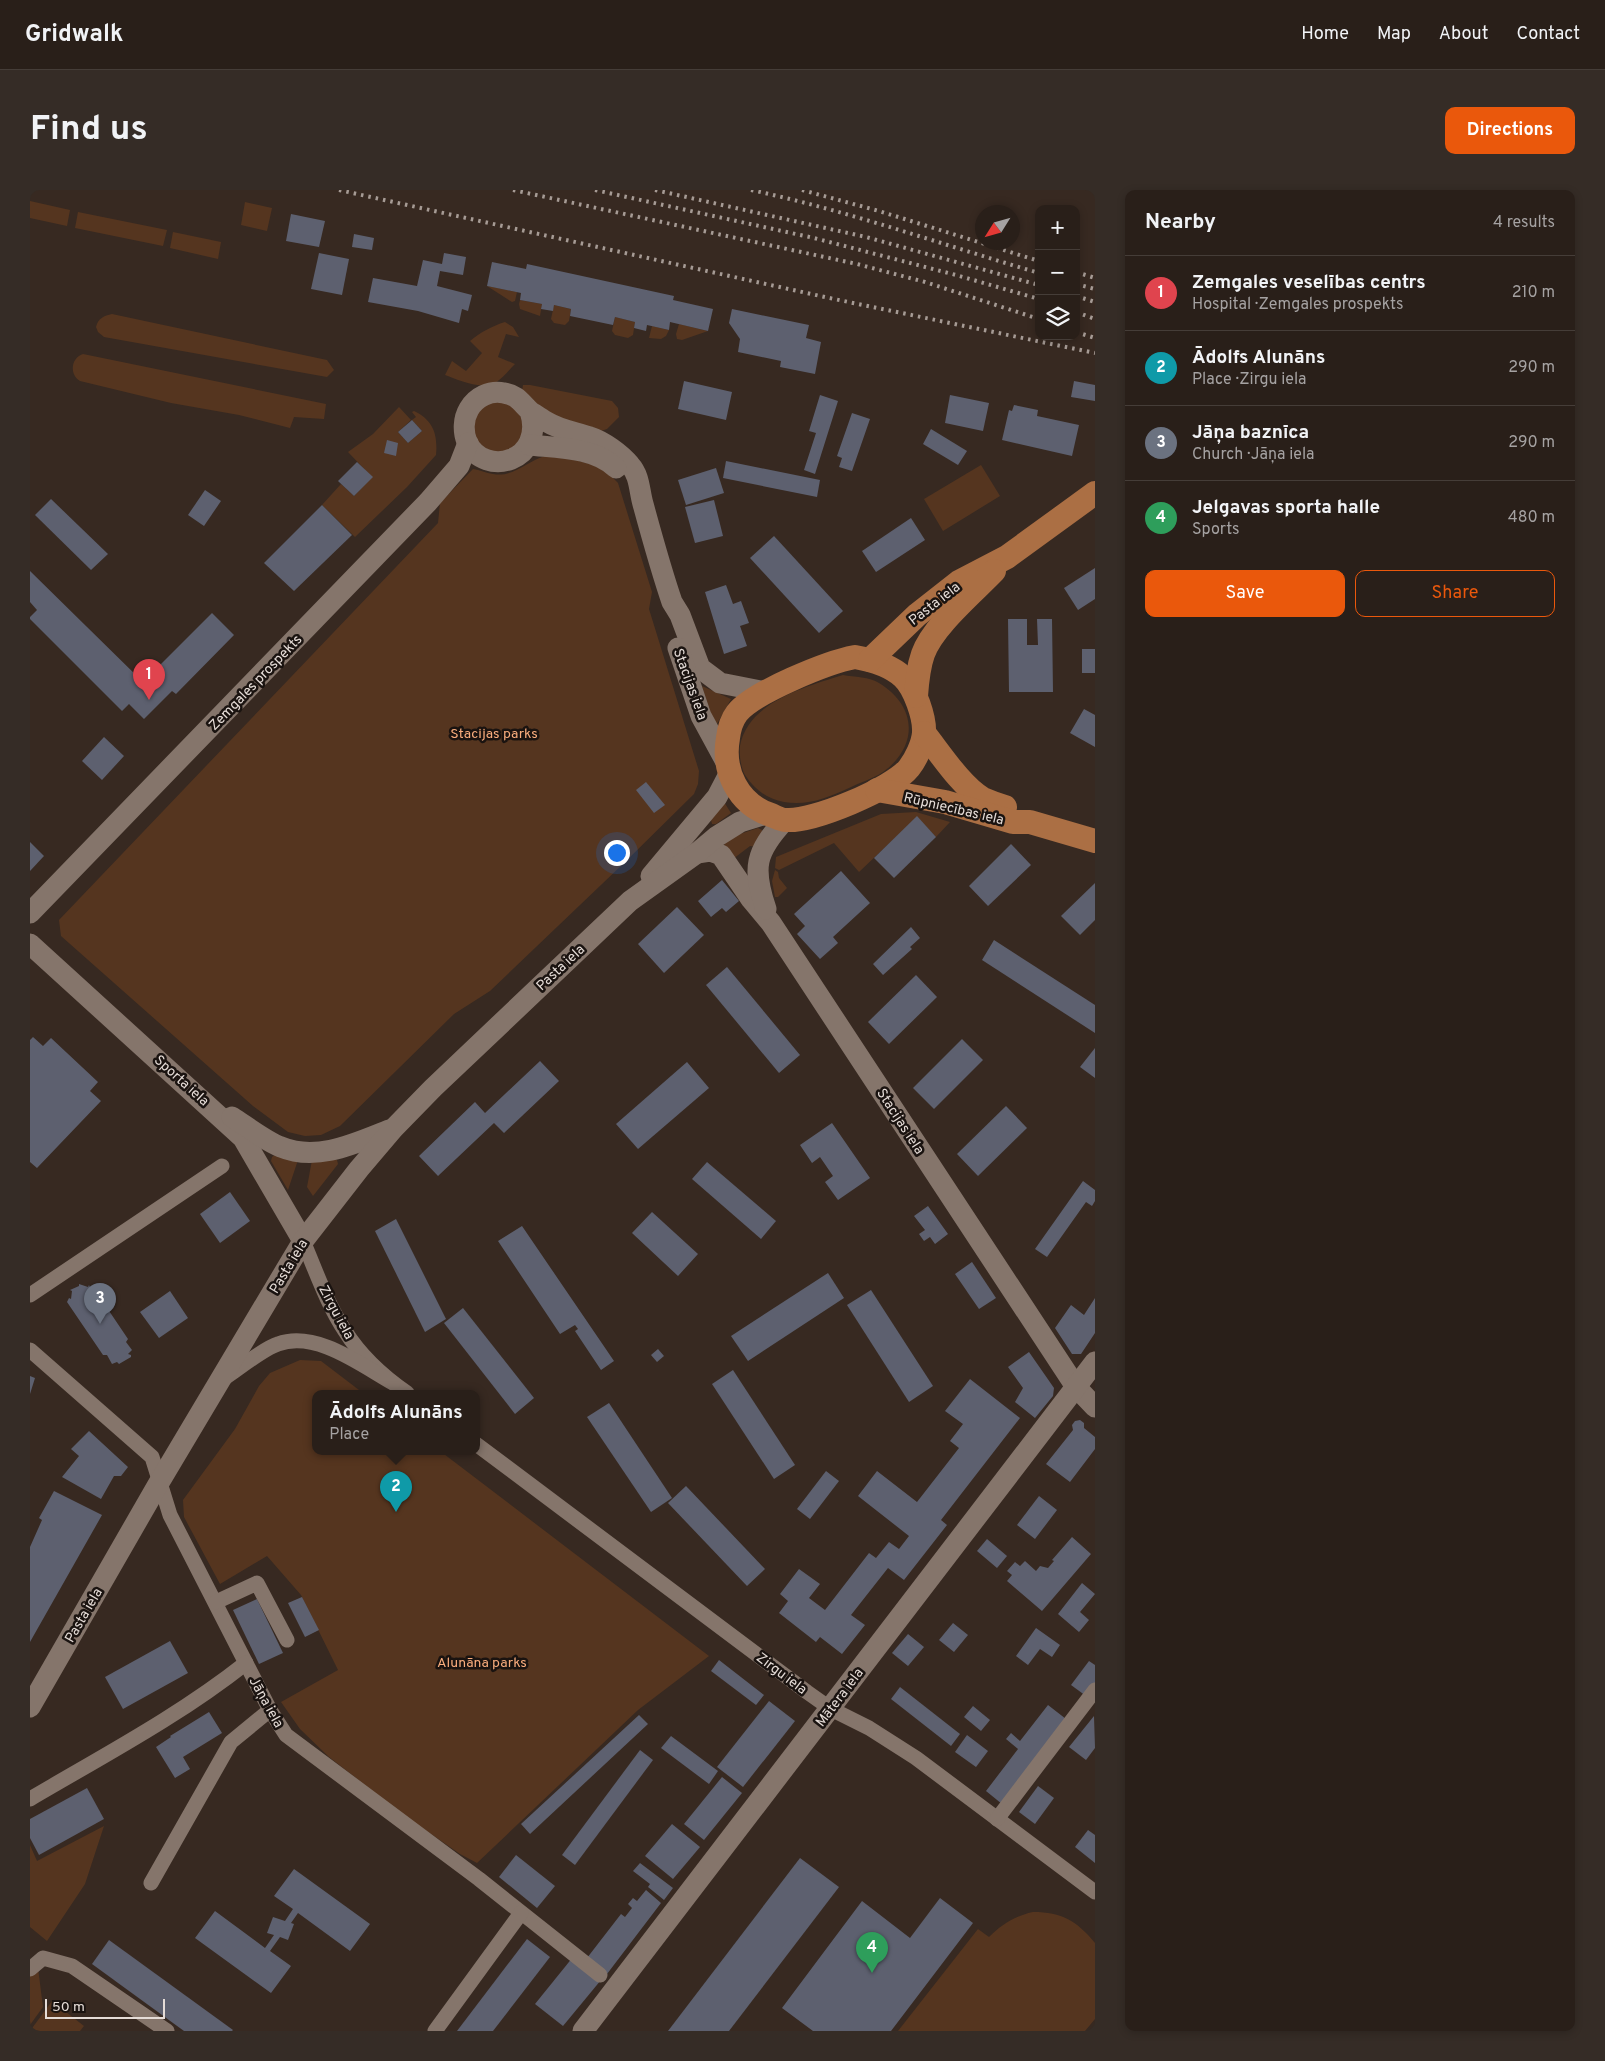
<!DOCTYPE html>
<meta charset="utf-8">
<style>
:root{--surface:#291f19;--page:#352c26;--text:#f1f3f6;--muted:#a5a2a2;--line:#453d38;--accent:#ea580c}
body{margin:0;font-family:Overpass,sans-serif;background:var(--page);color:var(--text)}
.controls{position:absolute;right:15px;top:15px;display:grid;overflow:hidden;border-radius:10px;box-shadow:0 2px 8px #0003}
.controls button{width:45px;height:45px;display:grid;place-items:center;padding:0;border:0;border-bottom:1px solid var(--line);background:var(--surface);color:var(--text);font:25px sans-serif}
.compass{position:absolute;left:945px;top:15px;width:45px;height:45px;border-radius:50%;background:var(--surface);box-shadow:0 2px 8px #0003;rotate:233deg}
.scale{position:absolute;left:15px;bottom:12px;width:120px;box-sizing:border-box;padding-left:5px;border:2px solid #e5dcd7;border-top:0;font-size:14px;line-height:18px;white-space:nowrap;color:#e5dcd7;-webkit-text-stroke:4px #1a1310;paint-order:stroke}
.you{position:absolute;left:586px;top:662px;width:18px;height:18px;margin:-12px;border:4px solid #fff;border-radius:50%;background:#1a73e8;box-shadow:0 0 0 8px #1a73e833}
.badge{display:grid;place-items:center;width:32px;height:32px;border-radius:50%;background:var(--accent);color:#fff;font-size:16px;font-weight:700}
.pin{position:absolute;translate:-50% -41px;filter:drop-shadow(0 1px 2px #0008)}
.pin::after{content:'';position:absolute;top:26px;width:18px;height:15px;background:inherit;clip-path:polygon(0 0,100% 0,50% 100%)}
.popup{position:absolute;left:282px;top:1200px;width:168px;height:65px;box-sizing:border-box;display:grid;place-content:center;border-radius:10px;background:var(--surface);filter:drop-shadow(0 1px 4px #0005);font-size:16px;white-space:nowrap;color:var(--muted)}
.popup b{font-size:19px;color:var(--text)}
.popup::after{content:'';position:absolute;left:50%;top:100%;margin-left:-10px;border:10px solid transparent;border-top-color:var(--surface)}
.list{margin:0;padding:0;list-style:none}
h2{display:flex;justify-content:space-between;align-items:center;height:65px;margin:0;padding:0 20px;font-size:21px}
h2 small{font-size:16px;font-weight:400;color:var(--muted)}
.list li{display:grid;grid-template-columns:32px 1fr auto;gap:15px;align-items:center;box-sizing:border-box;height:75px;padding:0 20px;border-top:1px solid var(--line)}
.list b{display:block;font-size:19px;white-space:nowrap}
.list p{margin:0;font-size:16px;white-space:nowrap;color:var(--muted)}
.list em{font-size:16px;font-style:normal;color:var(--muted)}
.actions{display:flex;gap:10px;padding:15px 20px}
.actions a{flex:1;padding:11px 0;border:1px solid var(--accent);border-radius:10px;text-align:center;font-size:18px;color:var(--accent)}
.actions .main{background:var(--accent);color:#fff}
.icon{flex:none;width:28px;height:28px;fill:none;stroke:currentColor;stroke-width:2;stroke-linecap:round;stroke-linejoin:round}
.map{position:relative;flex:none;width:1065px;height:1841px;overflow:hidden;border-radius:10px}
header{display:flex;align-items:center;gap:30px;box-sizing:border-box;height:70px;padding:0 25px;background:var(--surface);border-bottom:1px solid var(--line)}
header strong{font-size:24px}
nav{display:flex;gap:28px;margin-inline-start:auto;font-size:18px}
.intro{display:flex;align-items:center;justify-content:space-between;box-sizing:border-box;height:120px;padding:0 30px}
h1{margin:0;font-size:35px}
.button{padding:12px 22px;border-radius:10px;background:var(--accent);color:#fff;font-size:18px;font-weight:700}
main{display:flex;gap:30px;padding:0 30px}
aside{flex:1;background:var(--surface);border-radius:10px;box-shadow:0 2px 8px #0003}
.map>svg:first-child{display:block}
.green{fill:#55351f}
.building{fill:#5d606f}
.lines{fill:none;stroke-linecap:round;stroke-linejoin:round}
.street{stroke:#85756b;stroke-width:15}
.secondary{stroke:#85756b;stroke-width:21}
.primary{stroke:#ab6f44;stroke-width:24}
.rail{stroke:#a69b95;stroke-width:4;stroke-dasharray:2.5 5;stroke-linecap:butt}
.labels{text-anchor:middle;stroke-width:5;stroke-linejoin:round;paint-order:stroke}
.street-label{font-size:14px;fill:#e5dcd7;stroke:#1a1310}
.park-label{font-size:14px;fill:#faad7d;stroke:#1a1310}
</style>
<header>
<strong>Gridwalk</strong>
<nav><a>Home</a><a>Map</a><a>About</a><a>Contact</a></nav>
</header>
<div class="intro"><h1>Find us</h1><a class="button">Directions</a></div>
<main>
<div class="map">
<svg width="1065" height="1841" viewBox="0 0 1065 1841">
<rect width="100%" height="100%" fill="#372921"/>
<!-- green -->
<g class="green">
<polygon points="0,11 40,20 37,36 0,28"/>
<polygon points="215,12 242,18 237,41 211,35"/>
<polygon points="48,22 137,40 133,56 45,38"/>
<polygon points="143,42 191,52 188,69 140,58"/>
<polygon points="457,96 487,102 485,111 482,112"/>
<polygon points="490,110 512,114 510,126 490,119 489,114"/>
<polygon points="524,115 541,119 539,131 535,135 524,133 521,129"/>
<path d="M 82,124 L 297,170 L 304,180 L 297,187 L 74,147 L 68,142 L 66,137 C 68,128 74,126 82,124 Z"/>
<polygon points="585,127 605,132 603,145 598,148 585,145 582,141"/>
<path d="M 475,132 L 483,137 L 489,147 L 476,144 L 468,167 L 485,174 C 479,180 472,189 465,193 C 449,200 429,190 415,185 L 422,171 L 436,181 L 452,163 L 440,151 C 451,142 462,136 475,132 Z"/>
<polygon points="649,134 678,141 652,150 647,149 646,144"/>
<polygon points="622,136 639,140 636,146 631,149 619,148"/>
<path d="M 53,164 L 296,214 L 294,229 L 264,227 L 260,238 L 209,225 L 141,213 L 50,191 C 39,184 41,168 53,164 Z"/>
<polygon points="493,195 500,195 582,211 588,218 589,227 577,239 565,243 518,226 492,201"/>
<circle cx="468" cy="237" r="25"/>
<path d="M 369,217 L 381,230 L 368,242 L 378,253 L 392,241 L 382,230 L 386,227 L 382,222 L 384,221 C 403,230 408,244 406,265 L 377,297 L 325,347 L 292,315 L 311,294 L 324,306 L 342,287 L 318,262 L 343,244 Z"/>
<path d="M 515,266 C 543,270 568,270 588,293 L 622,402 L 619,419 L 669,581 L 668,594 L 664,604 L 594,673 L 460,801 L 424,824 L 310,936 L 291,945 L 275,946 L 258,942 L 223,916 L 31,746 L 29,730 L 408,333 L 410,313 L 443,279 C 450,280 456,283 463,284 C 483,288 497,271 515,266 Z"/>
<polygon points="951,275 970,306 913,341 894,309"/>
<path d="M 813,485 C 824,487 840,487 849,493 C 887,516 889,556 853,582 C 843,589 830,592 819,598 C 797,608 778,616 754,612 C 737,609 725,600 715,585 C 711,578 709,565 710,556 C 718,512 775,497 813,485 Z"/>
<polygon points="672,496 701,509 687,534 684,534"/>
<polygon points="694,612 701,623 686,634 682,634 681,630"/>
<polygon points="886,622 920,632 906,647 887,627 829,682 804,653 749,680 745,678 746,667 851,624"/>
<polygon points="728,638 732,640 732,645 727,657 720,656 703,669 694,656 695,652 710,644"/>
<polygon points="745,680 748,682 749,688 757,698 748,707 745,707 742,691"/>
<polygon points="246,964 268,970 258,1000 241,971 242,967"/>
<polygon points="282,970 307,970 308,974 283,1006 277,997"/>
<polygon points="270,1170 291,1171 333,1203 286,1203 286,1261 410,1261 679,1466 608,1520 447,1673 430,1664 375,1626 299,1567 270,1539 251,1512 308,1480 271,1405 237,1366 190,1394 154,1327 153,1310 205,1239 229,1196 240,1183"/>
<polygon points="74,1636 55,1694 17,1751 0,1737 0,1655 7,1671"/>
<path d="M 1003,1722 C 1032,1722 1047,1731 1065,1753 L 1065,1829 L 1055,1841 L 868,1841 L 948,1739 L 959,1747 C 972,1734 985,1726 1003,1722 Z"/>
<polygon points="8,1778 13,1817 0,1835 0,1786"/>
<polygon points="22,1811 54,1836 50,1841 0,1841"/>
</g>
<!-- building -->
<g class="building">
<polygon points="261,24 295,31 289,57 256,51"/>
<polygon points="324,44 344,48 342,60 322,57"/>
<polygon points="289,63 319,69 312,105 281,99"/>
<polygon points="414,63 436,67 433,85 410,81 407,96 442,105 438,121 432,119 429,133 388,121 338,112 343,88 387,96 393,70 412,74"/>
<polygon points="462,72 496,79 497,74 644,106 643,110 683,119 678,141 640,132 639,140 617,135 616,141 604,138 605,132 585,127 583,135 540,126 541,119 524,115 523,121 511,119 512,114 490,110 491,103 457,96"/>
<polygon points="702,119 779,135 776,148 791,152 785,184 750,177 751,171 708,162 710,149 699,133"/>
<polygon points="654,191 702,202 696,230 648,219"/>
<polygon points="1044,191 1065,195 1065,211 1041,207"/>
<polygon points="790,205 808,211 785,284 774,280 786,243 779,241"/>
<polygon points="920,205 959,213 953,241 915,233"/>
<polygon points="984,215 1008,220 1007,226 1049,235 1042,266 972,250 979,220 982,221"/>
<polygon points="822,223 840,229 822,281 809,277 812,268 807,266"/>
<polygon points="382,230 392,241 378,253 368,242"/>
<polygon points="901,239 937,261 928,275 893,254"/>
<polygon points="357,250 368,253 366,266 354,263"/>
<polygon points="696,271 790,290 787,307 693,288"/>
<polygon points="327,272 343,287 324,306 308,291"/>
<polygon points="686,278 694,303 656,315 648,290"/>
<polygon points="175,300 191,311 174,336 158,325"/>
<polygon points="21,309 78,364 61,380 5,325"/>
<polygon points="684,310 693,346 665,353 655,317"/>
<polygon points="292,315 322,345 264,401 234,373"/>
<polygon points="881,328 895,350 846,382 832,361"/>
<polygon points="744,346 813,421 789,443 720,368"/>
<polygon points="1065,378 1065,409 1048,420 1034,398"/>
<polygon points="0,381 113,492 182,423 204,445 146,504 142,501 114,529 99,514 92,521 0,429 0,427 7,420 0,412"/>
<polygon points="696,395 703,414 711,411 719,433 710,436 717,456 694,464 675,402"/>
<polygon points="978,429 997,429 997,455 1008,455 1007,429 1022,429 1023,502 979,502"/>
<rect x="1052" y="459" width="13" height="24"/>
<polygon points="1054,519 1065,525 1065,557 1040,543"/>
<polygon points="74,547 94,566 72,590 52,571"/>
<polygon points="616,592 635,615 624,623 606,600"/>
<polygon points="887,626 906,647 864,688 844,668"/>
<polygon points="0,652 14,666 0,681"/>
<polygon points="981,654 1001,675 958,716 939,696"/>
<polygon points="811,681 840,713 803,747 808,753 790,769 767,744 775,736 764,724"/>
<polygon points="692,690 709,711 696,722 692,718 681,727 668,711"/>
<polygon points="1065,693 1065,730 1050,745 1031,726"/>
<polygon points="647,717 674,745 634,783 608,754"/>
<polygon points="881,737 890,748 880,757 882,759 853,785 843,774"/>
<polygon points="964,750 1065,815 1065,843 952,770"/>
<polygon points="697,777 770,865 749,883 676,795"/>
<polygon points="886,785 907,807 859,854 838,832"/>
<polygon points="3,847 13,856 21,848 68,892 60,901 71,911 7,978 0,972 0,850"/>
<polygon points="932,849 953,870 904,919 883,898"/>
<polygon points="1065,858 1065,888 1050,877"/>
<polygon points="510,871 529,891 474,943 464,933 408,986 389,966 445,912 455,923"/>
<polygon points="657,872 679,898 608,959 586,934"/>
<polygon points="976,916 997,938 948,986 927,964"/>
<polygon points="802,933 840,988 808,1010 795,992 803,986 790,967 782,973 770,955"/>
<polygon points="677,972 746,1031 731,1049 662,989"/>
<polygon points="1053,991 1065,1000 1065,1011 1062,1016 1056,1012 1017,1067 1005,1059"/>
<polygon points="200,1002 220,1031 190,1053 170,1024"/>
<polygon points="898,1016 918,1044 905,1054 900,1047 894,1051 889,1044 895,1040 884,1026"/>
<polygon points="622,1022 668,1064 648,1086 602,1043"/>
<polygon points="366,1029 416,1129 395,1142 345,1041"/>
<polygon points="492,1036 584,1171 571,1180 545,1141 548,1139 545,1135 530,1144 468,1051"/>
<polygon points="942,1072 966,1108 949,1119 925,1084"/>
<polygon points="798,1083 814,1108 718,1171 701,1146"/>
<polygon points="49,1094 58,1097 59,1095 63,1103 67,1103 98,1149 96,1152 102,1160 98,1164 101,1165 101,1167 89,1174 87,1172 82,1174 77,1165 73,1165 37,1112 39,1108 41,1109 42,1101 40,1100 49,1096"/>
<polygon points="841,1100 903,1196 879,1212 817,1115"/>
<polygon points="140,1101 158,1128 129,1148 110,1122"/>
<polygon points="1065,1108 1065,1143 1051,1164 1042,1164 1025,1138 1041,1115 1054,1125"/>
<polygon points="433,1118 504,1208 485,1224 414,1133"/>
<polygon points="628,1159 634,1166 627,1172 621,1165"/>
<polygon points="999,1162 1024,1198 1023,1206 1005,1228 985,1212 993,1198 978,1177"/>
<polygon points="703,1180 765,1275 744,1289 682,1194"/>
<polygon points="0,1186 5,1188 0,1204"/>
<polygon points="940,1189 990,1228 911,1330 917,1335 874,1390 858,1378 821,1425 835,1435 812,1464 790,1447 786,1452 749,1423 758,1411 750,1404 769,1379 790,1394 779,1408 795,1420 839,1363 846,1368 859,1352 869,1359 879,1346 828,1306 847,1281 887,1312 929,1258 920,1251 933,1234 915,1221"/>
<polygon points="579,1213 642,1308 621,1322 557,1227"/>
<polygon points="1050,1230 1054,1233 1054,1238 1065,1247 1065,1259 1040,1292 1016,1274 1043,1240 1042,1235 1045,1231"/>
<polygon points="59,1241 98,1277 91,1286 84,1286 71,1309 32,1287 49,1266 41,1259"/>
<polygon points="796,1281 809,1291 780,1329 767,1319"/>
<polygon points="656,1296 735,1379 717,1396 638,1313"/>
<polygon points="24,1301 72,1325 0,1452 0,1357 12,1330 9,1328"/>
<polygon points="1009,1306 1027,1320 1005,1349 987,1335"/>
<polygon points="1042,1347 1061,1364 1012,1421 977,1391 982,1385 977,1381 985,1372 990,1376 995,1371 1006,1381 1010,1376 1018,1378 1024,1371 1022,1370"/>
<polygon points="957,1349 977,1366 967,1378 947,1361"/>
<polygon points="1052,1393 1065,1404 1050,1422 1059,1430 1049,1442 1028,1424"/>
<polygon points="272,1407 289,1440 275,1447 258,1413"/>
<polygon points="227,1409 253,1463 229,1474 203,1420"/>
<polygon points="923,1433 938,1445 924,1462 909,1450"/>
<polygon points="1006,1438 1030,1455 1022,1467 1010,1459 998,1475 986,1466"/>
<polygon points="878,1444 894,1457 878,1476 862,1463"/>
<polygon points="140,1451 158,1483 93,1519 75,1487"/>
<polygon points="689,1470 734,1505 726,1515 681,1481"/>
<polygon points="1059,1471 1065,1475 1065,1494 1056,1506 1041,1495"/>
<polygon points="870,1497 930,1544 921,1556 861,1509"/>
<polygon points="739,1511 765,1531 713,1597 687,1577"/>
<polygon points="1018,1515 1036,1529 972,1614 956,1601 988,1559 976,1549 981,1543 990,1551"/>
<polygon points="943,1516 960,1530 951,1541 934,1527"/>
<polygon points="179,1522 192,1543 153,1567 160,1579 145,1588 126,1557 141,1547 140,1546"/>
<polygon points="609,1525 618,1534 500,1644 491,1634"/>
<polygon points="1064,1526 1065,1558 1056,1570 1039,1557"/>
<polygon points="937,1545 958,1561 946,1577 925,1562"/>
<polygon points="641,1546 688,1581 679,1594 631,1558"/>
<polygon points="610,1560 623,1570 545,1675 532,1665"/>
<polygon points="692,1587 712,1603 674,1650 654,1634"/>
<polygon points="1008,1596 1024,1608 1005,1634 989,1622"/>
<polygon points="57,1598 74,1629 9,1665 0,1648 0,1629"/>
<polygon points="642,1634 670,1657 643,1689 615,1666"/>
<polygon points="1058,1640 1065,1645 1065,1673 1045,1657"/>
<polygon points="486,1665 525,1696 507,1718 469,1687"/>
<polygon points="770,1668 809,1697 699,1841 638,1841"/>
<polygon points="610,1673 643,1698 634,1710 618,1697 620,1694 603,1681"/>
<polygon points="264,1679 340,1734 320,1761 268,1723 261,1733 264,1734 258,1750 250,1747 240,1761 261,1776 241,1803 165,1748 185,1721 235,1758 244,1745 237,1743 243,1727 255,1731 263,1719 244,1706"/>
<polygon points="616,1700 631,1713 577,1784 557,1768 591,1724 595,1727 602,1718 598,1714 603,1708 607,1711"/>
<polygon points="910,1708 943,1733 861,1841 783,1841 752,1818 832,1711 880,1748"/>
<polygon points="497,1749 520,1767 463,1841 427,1841"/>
<polygon points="79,1750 203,1840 202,1841 154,1841 62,1774"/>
<polygon points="543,1767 571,1790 533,1836 505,1814"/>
</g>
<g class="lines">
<!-- street -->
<g class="street">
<path d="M 273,1051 C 286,1081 297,1114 315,1141 C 330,1165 354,1187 377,1203"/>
<polyline points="0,1105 192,976"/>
<polyline points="0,1160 122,1267 140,1325 240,1520 256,1545 449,1689 570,1785"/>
<path d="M 193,1189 C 207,1180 234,1158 248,1154 C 286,1140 331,1175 363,1193"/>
<polyline points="446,1254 777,1502 801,1519 839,1538 886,1568 1065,1702"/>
<polyline points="186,1412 227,1393 257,1450"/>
<path d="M 0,1609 C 73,1566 149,1526 216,1473"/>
<polyline points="967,1629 1065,1500"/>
<polyline points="121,1693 201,1552 240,1520"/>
<polyline points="0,1779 13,1768 42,1776 137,1841"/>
<polyline points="405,1841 491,1723"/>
</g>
<!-- secondary -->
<g class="secondary">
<path d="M 500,221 C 516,271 455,289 437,252 C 433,242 433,229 439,219 C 446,207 460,200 474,203 C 488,205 491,213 501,222 C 506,225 512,229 517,232 C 530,240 545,242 560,247 C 573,251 591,264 600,275 C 610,286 609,300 613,314 C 622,347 631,380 642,412 L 650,425 L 670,478 L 690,493 L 735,502"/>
<path d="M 499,255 C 527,258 564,257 586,278"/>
<polyline points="648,458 671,526 696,572"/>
<polyline points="667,663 680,661 691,665 721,709 741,733 1046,1197 1065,1217"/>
<polyline points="621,686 687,607 699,584"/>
<path d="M 736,719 C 722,678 725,662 755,630"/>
<polyline points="0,723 398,312 429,276 438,253"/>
<polyline points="0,754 213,948 273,1051"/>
<path d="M 202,927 C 216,936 237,952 251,957 C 287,972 326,953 359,940"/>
<polyline points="0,1517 130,1291 273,1051 329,979 363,939 403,898 600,711 667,663 686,647 710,632 736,624"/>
<polyline points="553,1841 1065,1172"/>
</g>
<!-- primary -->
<g class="primary">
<path d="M 825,467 C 842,470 860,475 873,487 C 885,498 895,528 894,543 C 893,554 886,569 879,578 C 862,599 783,632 756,630 C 751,630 746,627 741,625 C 708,614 692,581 698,548 C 699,539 701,531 707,523 C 724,502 798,472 825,467 Z"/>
<polyline points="840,470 887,425 929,392 977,367 1065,303"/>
<path d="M 886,506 C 887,492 888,478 893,464 C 903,436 943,403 964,381"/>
<path d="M 894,543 C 910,563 931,596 953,609 C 960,612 968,615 975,617"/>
<polyline points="847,600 915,612 983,632 1000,632 1065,651"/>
</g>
<!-- rail -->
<g class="rail">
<polyline points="309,0 804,109 1065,163"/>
<polyline points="483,0 827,74 895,92 1009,129"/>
<polyline points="565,0 784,48 926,85 1009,109"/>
<polyline points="625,0 836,47 1009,95"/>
<path d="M 721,0 C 819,21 913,55 1009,83"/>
<polyline points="772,0 849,21 1009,71"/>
<polyline points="1046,82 1065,88"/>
<polyline points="1046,94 1065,99"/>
<polyline points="1046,106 1065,112"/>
<polyline points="1046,122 1065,129"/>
<polyline points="1046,142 1065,148"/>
</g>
</g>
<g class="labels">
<!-- street labels -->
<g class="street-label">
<text transform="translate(904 413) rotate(-38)" y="5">Pasta iela</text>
<text transform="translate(225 492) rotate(-46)" y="5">Zemgales prospekts</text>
<text transform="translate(661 494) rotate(70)" y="5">Stacijas iela</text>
<text transform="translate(924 618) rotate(13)" y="5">Rūpniecības iela</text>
<text transform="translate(530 777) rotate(-43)" y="5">Pasta iela</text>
<text transform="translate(152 890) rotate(42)" y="5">Sporta iela</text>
<text transform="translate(871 931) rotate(57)" y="5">Stacijas iela</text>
<text transform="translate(258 1076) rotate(-59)" y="5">Pasta iela</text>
<text transform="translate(307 1122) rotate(62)" y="5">Zirgu iela</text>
<text transform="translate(53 1425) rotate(-60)" y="5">Pasta iela</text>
<text transform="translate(752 1483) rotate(37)" y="5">Zirgu iela</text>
<text transform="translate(809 1507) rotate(-53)" y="5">Mātera iela</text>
<text transform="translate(237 1512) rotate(61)" y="5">Jāņa iela</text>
</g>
<!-- park labels -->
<g class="park-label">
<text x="464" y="548">Stacijas parks</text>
<text x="452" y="1477">Alunāna parks</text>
</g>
</g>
</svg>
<div class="controls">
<button>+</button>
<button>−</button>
<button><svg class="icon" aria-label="layers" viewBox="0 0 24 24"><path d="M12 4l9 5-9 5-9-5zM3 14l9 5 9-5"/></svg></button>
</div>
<svg class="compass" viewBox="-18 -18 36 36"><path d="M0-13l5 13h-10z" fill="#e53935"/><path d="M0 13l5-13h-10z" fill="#a5a2a2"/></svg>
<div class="scale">50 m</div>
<div class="you"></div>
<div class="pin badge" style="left:119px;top:510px;background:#e0444e">1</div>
<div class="pin badge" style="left:366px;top:1322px;background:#0f9aa8">2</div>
<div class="popup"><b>Ādolfs Alunāns</b>Place</div>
<div class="pin badge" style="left:70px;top:1134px;background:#6b7280">3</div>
<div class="pin badge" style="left:842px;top:1783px;background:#2e9e5b">4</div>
</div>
<aside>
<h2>Nearby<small>4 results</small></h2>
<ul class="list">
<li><span class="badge" style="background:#e0444e">1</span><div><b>Zemgales veselības centrs</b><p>Hospital · Zemgales prospekts</p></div><em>210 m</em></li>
<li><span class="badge" style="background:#0f9aa8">2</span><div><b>Ādolfs Alunāns</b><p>Place · Zirgu iela</p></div><em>290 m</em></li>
<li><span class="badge" style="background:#6b7280">3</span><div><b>Jāņa baznīca</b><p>Church · Jāņa iela</p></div><em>290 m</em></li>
<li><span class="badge" style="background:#2e9e5b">4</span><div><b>Jelgavas sporta halle</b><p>Sports</p></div><em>480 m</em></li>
</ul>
<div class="actions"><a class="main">Save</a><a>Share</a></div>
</aside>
</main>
